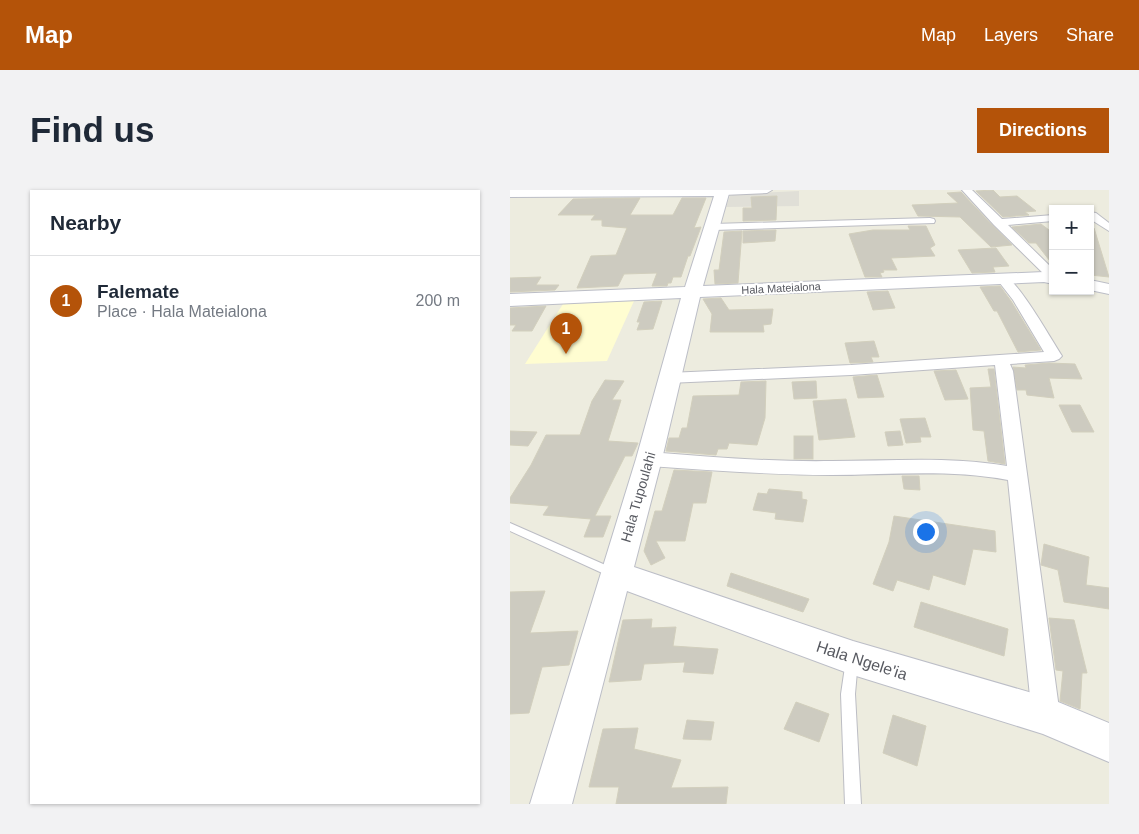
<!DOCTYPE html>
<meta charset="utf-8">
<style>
:root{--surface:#fff;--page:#f2f2f3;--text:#1f2937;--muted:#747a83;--line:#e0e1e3;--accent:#b45309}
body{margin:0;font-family:Helvetica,sans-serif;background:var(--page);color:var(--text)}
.controls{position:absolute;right:15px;top:15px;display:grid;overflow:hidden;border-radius:0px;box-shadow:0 1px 4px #0004}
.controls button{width:45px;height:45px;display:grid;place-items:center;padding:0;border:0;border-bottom:1px solid var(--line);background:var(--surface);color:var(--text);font:25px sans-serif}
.you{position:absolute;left:415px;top:341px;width:18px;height:18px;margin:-12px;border:4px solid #fff;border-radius:50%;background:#1a73e8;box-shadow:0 0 0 8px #1a73e833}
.badge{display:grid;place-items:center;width:32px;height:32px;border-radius:50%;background:var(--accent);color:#fff;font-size:16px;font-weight:700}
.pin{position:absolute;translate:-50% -41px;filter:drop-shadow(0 1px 2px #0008)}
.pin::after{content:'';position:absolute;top:26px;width:18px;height:15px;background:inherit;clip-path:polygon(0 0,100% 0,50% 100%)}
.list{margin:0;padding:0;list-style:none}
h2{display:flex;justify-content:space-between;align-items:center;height:65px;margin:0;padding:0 20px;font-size:21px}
h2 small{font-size:16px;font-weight:400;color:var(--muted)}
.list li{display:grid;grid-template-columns:32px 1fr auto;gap:15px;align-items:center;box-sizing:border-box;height:90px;padding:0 20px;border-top:1px solid var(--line)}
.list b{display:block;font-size:19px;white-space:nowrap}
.list p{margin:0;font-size:16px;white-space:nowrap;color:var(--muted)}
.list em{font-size:16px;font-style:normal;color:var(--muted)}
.map{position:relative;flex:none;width:599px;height:614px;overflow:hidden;border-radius:0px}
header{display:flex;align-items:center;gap:30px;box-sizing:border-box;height:70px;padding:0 25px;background:var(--accent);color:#fff}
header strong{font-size:24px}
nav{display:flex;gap:28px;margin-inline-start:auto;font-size:18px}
.intro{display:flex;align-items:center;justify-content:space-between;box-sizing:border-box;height:120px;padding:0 30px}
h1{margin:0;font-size:35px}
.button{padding:12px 22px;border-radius:0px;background:var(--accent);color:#fff;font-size:18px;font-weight:700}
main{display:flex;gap:30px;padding:0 30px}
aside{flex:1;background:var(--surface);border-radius:0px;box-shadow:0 1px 4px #0004}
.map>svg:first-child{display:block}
.commercial{fill:#fffdd1}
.industrial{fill:#e0dfd7}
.building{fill:#cdcbc0;stroke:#d2cfbd}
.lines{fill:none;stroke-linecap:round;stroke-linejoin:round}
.lane-casing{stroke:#bcbdc4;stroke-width:2}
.street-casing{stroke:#bcbdc4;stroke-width:2}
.secondary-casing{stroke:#bcbec7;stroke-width:2}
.lane{fill:#fff;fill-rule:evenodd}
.street{fill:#fff;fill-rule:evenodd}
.secondary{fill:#fff;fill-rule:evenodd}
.labels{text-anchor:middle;stroke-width:4;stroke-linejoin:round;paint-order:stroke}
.far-street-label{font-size:11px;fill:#585a61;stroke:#fff}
.street-label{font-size:14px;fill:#585a61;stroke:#fff}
.near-street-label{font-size:16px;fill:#585a61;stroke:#fff}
</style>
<header>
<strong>Map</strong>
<nav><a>Map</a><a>Layers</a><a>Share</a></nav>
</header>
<div class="intro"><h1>Find us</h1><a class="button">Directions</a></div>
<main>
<aside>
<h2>Nearby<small></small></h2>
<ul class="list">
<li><span class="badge">1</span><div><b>Falemate</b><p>Place · Hala Mateialona</p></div><em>200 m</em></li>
</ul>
</aside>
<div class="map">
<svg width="599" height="614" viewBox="0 0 599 614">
<rect width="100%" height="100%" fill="#edecdf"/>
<!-- commercial -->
<polygon class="commercial" points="124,111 97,171 15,174 53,114"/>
<!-- industrial -->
<polygon class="industrial" points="289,1 289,16 216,17 220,6 226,4"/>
<!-- building -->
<g class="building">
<polygon points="483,0 490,7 507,6 526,21 515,22 519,25 493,27 466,1"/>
<polygon points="451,2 483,36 502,55 481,57 450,27 408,26 402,15 448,13 437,3"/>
<polygon points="267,6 266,30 233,31 233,18 242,18 241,7"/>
<polygon points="130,8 120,25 163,25 172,8 196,8 184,38 191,37 180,66 178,66 171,87 163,87 161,93 158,93 157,96 142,96 147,83 114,84 108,96 67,98 81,66 106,65 117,38 92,36 92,30 81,30 85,25 48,25 63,9"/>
<polygon points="531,34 543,43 543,75 526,53 519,53 502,37"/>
<polygon points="398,36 416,36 425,55 420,58 425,66 381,68 387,80 373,80 374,82 370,83 372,87 355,87 339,44 363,40 400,40"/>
<polygon points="584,38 599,87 580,85 580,39"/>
<polygon points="266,40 265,51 233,53 233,41"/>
<polygon points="232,41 228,93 205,94 204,80 209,80 214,42"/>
<polygon points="486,58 499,76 483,77 485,82 462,83 448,60"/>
<polygon points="31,87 26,95 49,95 45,100 0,102 0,88"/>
<polygon points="490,96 501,111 531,160 508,162 487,121 484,121 470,97"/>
<polygon points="378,101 385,118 363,120 357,102"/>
<polygon points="211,108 219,120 263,119 261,134 253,135 254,142 200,142 202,124 193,109"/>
<polygon points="152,111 143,139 127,140 130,132 127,132 134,112"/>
<polygon points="36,116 22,141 2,141 6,135 0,135 0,118"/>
<polygon points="364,151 369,167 361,167 363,172 340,173 335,153"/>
<polygon points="539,173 565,174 572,189 539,188 544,208 517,205 516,200 507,200 503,177 516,178 515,175"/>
<polygon points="478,179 484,179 495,274 478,271 474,241 463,240 460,198 481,197"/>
<polygon points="446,180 458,209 435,210 424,181"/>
<polygon points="367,185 374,207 348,208 343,187"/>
<polygon points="95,190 114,191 102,210 111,210 98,251 128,253 122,266 115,266 85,326 101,326 93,347 74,347 81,329 33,325 39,316 0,313 0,308 21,275 36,245 70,245 82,211"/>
<polygon points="256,191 255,228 247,255 219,253 217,259 208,259 206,265 156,261 159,248 169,248 172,238 177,238 183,206 229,205 231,192"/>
<polygon points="306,191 307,208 284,209 282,192"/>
<polygon points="336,209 345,247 309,250 303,211"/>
<polygon points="549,215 570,215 584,242 562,242"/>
<polygon points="415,228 421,247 410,247 411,252 396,253 390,229"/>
<polygon points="0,241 27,242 18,256 0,255"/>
<polygon points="390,241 393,255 378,256 375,242"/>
<rect x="284" y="246" width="19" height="23"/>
<polygon points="164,280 202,282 196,313 183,313 175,351 146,351 155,368 141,375 134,361 145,321 152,321"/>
<polygon points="392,286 409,286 410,300 394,299"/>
<polygon points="259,299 292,302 292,309 297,310 293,332 265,329 266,323 243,320 248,303 257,304"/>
<polygon points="384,326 485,341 486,362 463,359 455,395 423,385 419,400 387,390 383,401 363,394 379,352"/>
<polygon points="534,354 579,367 576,395 599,398 599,419 554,412 548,380 531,375"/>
<polygon points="221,383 299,409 293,422 217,396"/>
<polygon points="35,401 20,443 68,441 59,475 32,477 19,523 0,524 0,402"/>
<polygon points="411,412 498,439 494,466 404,437"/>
<polygon points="539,428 564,430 577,483 572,483 570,519 550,511 553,481 546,480"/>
<polygon points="142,429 141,438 166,437 163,456 208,459 203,484 173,482 175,472 134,474 131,490 99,492 113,430"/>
<polygon points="286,512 319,524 309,552 274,539"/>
<polygon points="383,525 416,536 407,576 373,563"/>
<polygon points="177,530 204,532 201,550 173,549"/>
<polygon points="128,538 124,559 171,570 161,598 218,597 216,614 106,614 109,597 79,597 93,539"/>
</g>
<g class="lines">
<!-- lane casing -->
<g class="lane-casing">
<g id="lane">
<polygon points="0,333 109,381 111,384 109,387 105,389 101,387 0,341"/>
<polygon points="342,464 347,466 348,470 345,504 351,614 335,614 331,504 336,470 337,466"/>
</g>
</g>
<!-- street casing -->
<g class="street-casing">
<g id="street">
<polygon points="210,0 262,0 257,3 213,5 210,4"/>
<polygon points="452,0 462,0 492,29 543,25 543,31 498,35 543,79 543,90 539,89 484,35"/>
<polygon points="580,22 586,23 599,33 599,41 580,29"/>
<polygon points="420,28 424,29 425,31 424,33 203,40 198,37 203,34"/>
<path d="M 492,84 C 507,88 542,151 552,166 L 549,169 L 544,171 L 500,174 L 503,181 L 550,526 L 546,536 L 536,540 L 526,536 L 522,526 L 498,290 C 437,279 382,285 321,285 C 260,285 199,280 139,276 L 132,274 L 130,269 L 132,264 L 139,262 C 200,267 261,272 322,271 C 381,271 438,266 497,276 L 485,175 L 341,185 L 158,193 L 152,191 L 150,188 L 152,185 L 158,183 L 341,175 L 534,162 L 503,110 L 486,88 Z"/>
</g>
</g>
<!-- secondary casing -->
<g class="secondary-casing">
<g id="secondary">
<polygon points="0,0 220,0 193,96 534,82 543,84 543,94 534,92 190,107 152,269 124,377 343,451 536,507 599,533 599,572 533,544 343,485 117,401 62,614 20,614 126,269 171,108 0,116 0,104 175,97 204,6 0,7"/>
<polygon points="580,90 599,94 599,104 580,100"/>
</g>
</g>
<!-- lane -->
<use href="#lane" class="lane"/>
<!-- street -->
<use href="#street" class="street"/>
<!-- secondary -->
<use href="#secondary" class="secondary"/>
</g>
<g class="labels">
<!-- far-street labels -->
<g class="far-street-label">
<text transform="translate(271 98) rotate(-3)" y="4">Hala Mateialona</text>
</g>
<!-- street labels -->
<g class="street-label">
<text transform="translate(128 307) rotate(-74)" y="5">Hala Tupoulahi</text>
</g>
<!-- near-street labels -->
<g class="near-street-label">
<text transform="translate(352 470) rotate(18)" y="6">Hala Ngele'ia</text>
</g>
</g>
</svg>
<div class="controls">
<button>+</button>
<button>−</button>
</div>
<div class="you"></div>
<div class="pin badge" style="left:56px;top:164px">1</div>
</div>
</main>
